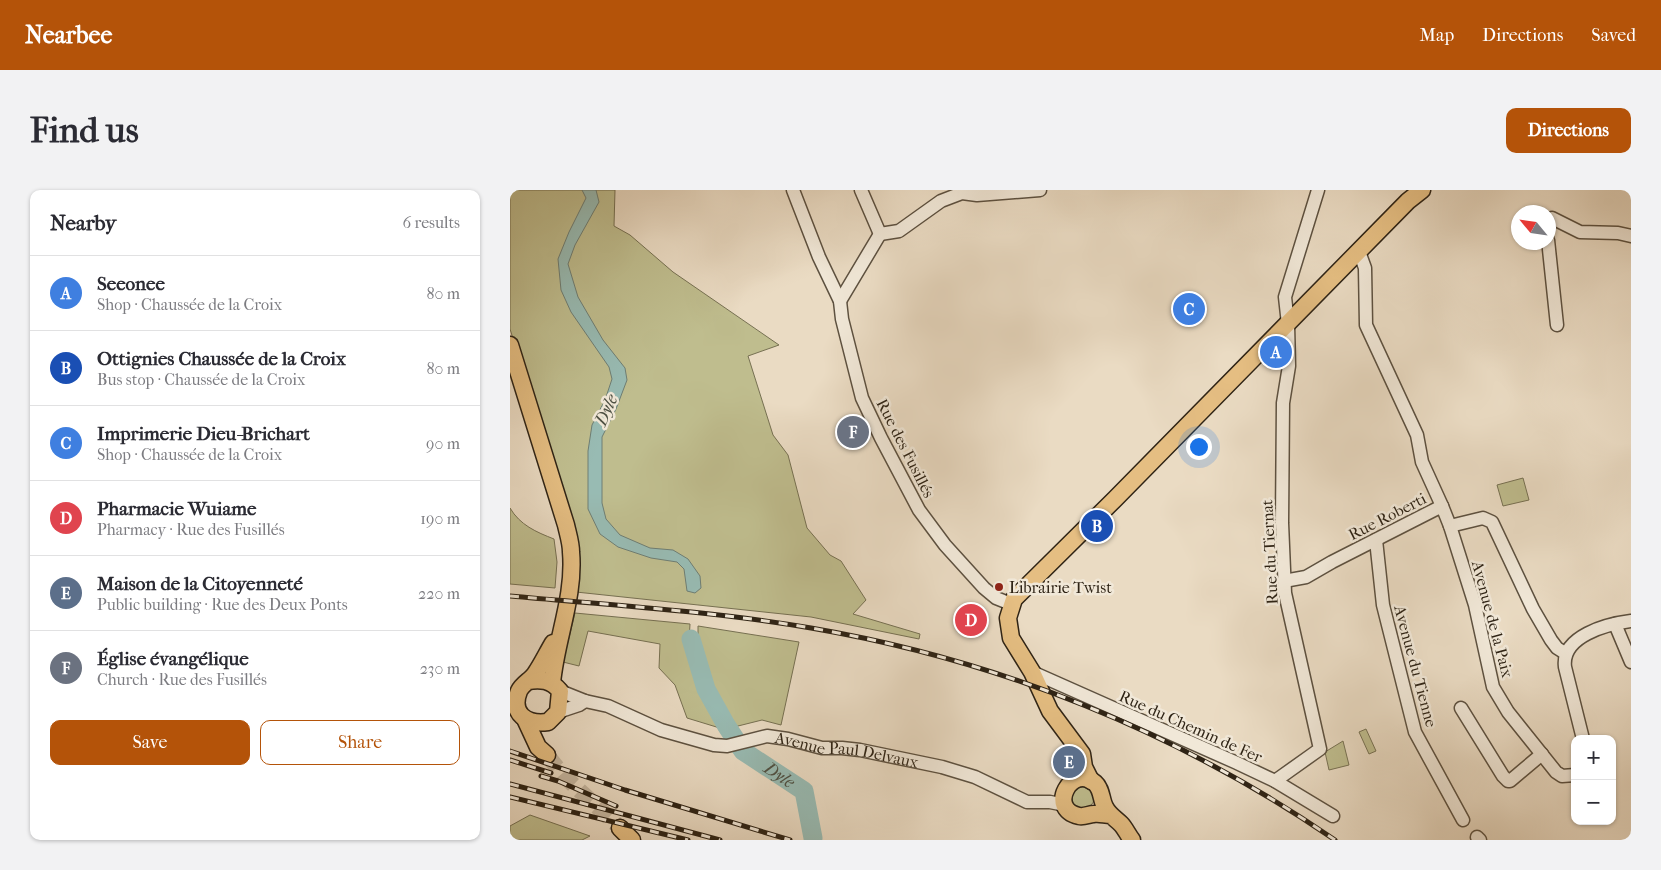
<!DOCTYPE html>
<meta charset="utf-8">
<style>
:root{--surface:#fff;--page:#f2f2f3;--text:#2b2b33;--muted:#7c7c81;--line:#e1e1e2;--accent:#b45309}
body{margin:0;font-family:"IM FELL French Canon",serif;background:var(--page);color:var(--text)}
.controls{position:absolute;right:15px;bottom:15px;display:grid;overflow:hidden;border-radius:10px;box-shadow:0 1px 4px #0004}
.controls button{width:45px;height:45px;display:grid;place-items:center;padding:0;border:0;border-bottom:1px solid var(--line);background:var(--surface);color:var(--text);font:25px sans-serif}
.compass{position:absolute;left:1001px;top:15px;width:45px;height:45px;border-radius:50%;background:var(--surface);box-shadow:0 1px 4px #0004;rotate:299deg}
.you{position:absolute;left:688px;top:256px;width:18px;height:18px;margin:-12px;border:4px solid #fff;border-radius:50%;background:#1a73e8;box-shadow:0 0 0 8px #1a73e833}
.badge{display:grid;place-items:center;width:32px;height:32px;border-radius:50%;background:var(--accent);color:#fff;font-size:16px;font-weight:700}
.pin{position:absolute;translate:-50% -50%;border:2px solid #fff;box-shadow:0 1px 5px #0006}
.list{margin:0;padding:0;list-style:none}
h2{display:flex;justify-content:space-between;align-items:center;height:65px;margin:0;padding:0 20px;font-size:21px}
h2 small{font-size:16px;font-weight:400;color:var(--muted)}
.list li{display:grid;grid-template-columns:32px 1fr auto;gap:15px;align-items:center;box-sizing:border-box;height:75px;padding:0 20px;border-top:1px solid var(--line)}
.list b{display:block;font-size:19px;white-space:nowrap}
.list p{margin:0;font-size:16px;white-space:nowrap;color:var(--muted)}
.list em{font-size:16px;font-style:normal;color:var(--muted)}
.actions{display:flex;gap:10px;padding:15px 20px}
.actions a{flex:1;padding:11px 0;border:1px solid var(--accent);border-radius:10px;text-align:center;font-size:18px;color:var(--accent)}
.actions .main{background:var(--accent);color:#fff}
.map{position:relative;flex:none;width:1121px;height:650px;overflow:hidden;border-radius:10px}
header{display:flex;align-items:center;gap:30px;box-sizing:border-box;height:70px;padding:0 25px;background:var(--accent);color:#fff}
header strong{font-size:24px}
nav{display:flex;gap:28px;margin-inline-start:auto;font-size:18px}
.intro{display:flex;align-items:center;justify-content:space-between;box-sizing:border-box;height:120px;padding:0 30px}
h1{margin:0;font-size:35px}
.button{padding:12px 22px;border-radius:10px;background:var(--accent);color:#fff;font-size:18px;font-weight:700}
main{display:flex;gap:30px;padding:0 30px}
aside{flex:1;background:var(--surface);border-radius:10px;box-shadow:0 1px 4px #0004}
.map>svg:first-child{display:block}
.green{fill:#bfbd8e;stroke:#767052}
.water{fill:#98bbb3;stroke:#6e7e74}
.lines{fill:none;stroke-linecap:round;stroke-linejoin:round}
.river{stroke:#98bbb3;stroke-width:19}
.major-tunnel{stroke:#c4b6a0;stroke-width:16;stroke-dasharray:16 8;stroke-linecap:butt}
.minor-casing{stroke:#5d5140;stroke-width:15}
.major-casing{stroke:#2e2315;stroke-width:19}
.minor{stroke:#f1e8d8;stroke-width:12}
.major{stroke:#e5be82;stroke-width:16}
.rail-casing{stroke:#2e2315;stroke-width:5}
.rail{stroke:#f1e8d8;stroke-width:3;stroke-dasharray:9;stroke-linecap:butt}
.poi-dot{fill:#8f2418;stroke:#f1e8d8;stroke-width:2}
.labels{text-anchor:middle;stroke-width:5;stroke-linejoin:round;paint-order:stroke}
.street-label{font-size:16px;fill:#2e2315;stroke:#f1e8d8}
.poi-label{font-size:16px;fill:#2e2315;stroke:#f1e8d8;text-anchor:start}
.water-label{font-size:18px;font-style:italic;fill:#4e5144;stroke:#f1e8d8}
</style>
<header>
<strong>Nearbee</strong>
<nav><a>Map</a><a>Directions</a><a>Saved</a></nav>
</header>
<div class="intro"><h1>Find us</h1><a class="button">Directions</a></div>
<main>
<aside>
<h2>Nearby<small>6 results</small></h2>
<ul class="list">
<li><span class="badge" style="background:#3f7fe0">A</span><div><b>Seeonee</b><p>Shop · Chaussée de la Croix</p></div><em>80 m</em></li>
<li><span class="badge" style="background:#1a4fb4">B</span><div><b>Ottignies Chaussée de la Croix</b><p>Bus stop · Chaussée de la Croix</p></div><em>80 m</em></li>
<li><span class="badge" style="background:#3f7fe0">C</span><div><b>Imprimerie Dieu-Brichart</b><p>Shop · Chaussée de la Croix</p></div><em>90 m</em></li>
<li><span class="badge" style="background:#e0444e">D</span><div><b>Pharmacie Wuiame</b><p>Pharmacy · Rue des Fusillés</p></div><em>190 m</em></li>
<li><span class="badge" style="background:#5c6f8a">E</span><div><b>Maison de la Citoyenneté</b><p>Public building · Rue des Deux Ponts</p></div><em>220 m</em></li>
<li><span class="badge" style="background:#6b7280">F</span><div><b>Église évangélique</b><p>Church · Rue des Fusillés</p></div><em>230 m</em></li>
</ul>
<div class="actions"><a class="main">Save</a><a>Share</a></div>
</aside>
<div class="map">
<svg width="1121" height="650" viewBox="0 0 1121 650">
<rect width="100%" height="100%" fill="#eadbc3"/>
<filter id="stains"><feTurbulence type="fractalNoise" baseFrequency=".004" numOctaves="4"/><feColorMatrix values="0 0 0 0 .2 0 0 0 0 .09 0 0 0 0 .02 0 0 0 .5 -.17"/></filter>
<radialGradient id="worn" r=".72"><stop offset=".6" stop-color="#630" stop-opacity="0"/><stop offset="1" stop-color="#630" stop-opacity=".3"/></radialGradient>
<!-- green -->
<g class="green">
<polygon points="0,0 105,0 104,36 120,45 163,82 269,155 238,166 263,245 278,265 297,338 320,365 331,371 356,410 343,424 410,444 409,449 301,427 66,402 64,345 0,139"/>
<polygon points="1013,288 1019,310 993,316 987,295"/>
<path d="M 0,318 C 10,335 26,342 44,349 L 47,372 L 45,398 L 0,394 Z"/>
<polygon points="65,423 180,434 179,451 193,501 213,539 177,528 165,495 149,478 150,454 78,441 69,476 53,472"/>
<polygon points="188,436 289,452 271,535 252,530 224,537 197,490 188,456"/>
<polygon points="856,539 866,561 859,564 849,542"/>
<polygon points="833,551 839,575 819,580 815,562"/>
<circle cx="573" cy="608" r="11"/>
<polygon points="20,625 80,646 72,650 0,650 0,636"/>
</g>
<!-- water -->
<polygon class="water" points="72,0 86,0 89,12 65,55 58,74 68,107 93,150 115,178 117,190 106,219 92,247 92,313 96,329 110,345 140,358 163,360 178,369 190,386 191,398 185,403 177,401 174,379 167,372 141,368 108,357 90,344 78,319 78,261 82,235 95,210 102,189 99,177 61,122 51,100 48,69 59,42 76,8"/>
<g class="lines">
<!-- river -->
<path class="river" id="s1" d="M 181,449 L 196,499 L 216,535 L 233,561 L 294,601 L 303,648"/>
<!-- major-tunnel -->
<polyline class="major-tunnel" points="37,565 54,586 110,638"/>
<!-- minor casing -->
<g class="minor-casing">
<g id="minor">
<polyline points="283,0 309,67 330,111 332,129 352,208 371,248 409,320 435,355 474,398 486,408 501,414"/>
<polyline points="351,0 370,44"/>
<polyline points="1038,34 1042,28 1070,42 1108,43 1121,46"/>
<polyline points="370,44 389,41 431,11 452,3 467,5 530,0"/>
<polyline points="1038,50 1047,135"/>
<polyline points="848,62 851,67 855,78 856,135 907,245 912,272 932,316"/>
<polyline points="330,111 370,44"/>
<polyline points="940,336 973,328 982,332 1023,419 1041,450 1047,458 1055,463"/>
<polyline points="866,350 873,415 905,542 953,630"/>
<polyline points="774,391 796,387 822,372 932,316 940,336 965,415 983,497 998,522 1046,582 1052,586 1065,585"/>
<polyline points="1105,434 1121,472"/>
<polyline points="522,482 727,573 765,591 823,626"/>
<path id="s2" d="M 50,501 L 75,511 L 98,516 L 151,540 L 204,555 L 217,556 L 257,546 L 278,549 L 312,558 L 332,558 L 350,560 L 432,577 L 465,587 L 517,612 L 540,612 L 555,615"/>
<polyline points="951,518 993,586 998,591 1000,591 1032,564"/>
<polyline points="48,522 69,515 75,511"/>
<path d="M 1073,549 L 1055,477 C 1051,446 1097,434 1121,431"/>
<polyline points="765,591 810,559 775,403 772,333 773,213 779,176 778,134 775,107 808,0"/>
<polyline points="967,647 970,650"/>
</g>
</g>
<!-- major casing -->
<g class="major-casing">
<g id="major">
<path d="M 0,155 L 56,335 C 58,344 61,353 61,362 C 65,407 46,449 42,493"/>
<path d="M 18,491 C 31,489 41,490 50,501 L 48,522 L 38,532 C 17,535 0,524 9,501 C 12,494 21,490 25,484 C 32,474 37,463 43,453"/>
<polyline points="15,529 28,557 37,565"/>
<polyline points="581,591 574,577 572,564 540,521 522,482 501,448 498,428 504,409 605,309 898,11 912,0"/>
<path d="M 600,625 C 595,625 589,623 584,624 C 579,624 575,627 569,626 C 536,619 562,573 585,593 C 592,599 591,610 595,617 C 599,625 605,628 611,634 C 615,638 618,645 622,650"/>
<polyline points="110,638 122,650"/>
</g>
</g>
<!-- minor -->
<use href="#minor" class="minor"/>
<!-- major -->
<use href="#major" class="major"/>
<!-- rail casing -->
<g class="rail-casing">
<g id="rail">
<path d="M 0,406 C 100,415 202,421 301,438 C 489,470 668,542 825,650"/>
<polyline points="0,561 115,600 280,650"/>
<polyline points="0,570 41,583"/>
<polyline points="31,586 48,591 106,616"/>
<polyline points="0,594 210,650"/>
<polyline points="0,607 178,650"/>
</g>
</g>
<!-- rail -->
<use href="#rail" class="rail"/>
</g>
<!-- markers -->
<circle class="poi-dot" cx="489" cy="397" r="5"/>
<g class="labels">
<!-- street labels -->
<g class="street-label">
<text transform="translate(396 258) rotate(63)" y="6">Rue des Fusillés</text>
<text transform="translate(877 326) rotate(-27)" y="6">Rue Roberti</text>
<text transform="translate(759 362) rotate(-93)" y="6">Rue du Tiernat</text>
<text transform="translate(983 429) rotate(75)" y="6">Avenue de la Paix</text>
<text transform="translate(906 476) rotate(75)" y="6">Avenue du Tienne</text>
<text transform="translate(681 536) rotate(24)" y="6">Rue du Chemin de Fer</text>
<text dy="6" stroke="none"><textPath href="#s2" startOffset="299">Avenue Paul Delvaux</textPath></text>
</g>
<!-- poi labels -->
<g class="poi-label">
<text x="499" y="403">Librairie Twist</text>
</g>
<!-- water labels -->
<g class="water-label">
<text transform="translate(96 220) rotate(-66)" y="6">Dyle</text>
<text dy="6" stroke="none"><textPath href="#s1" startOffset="168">Dyle</textPath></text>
</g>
</g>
<rect width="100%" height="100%" filter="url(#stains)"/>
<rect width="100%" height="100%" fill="url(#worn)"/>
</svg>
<div class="controls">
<button>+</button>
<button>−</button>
</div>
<svg class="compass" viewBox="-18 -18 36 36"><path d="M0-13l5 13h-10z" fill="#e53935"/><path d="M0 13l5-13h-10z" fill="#7c7c81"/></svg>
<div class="you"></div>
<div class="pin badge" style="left:766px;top:162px;background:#3f7fe0">A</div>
<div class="pin badge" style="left:587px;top:336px;background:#1a4fb4">B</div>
<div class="pin badge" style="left:679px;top:119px;background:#3f7fe0">C</div>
<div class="pin badge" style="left:461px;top:430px;background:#e0444e">D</div>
<div class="pin badge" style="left:559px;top:572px;background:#5c6f8a">E</div>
<div class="pin badge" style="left:343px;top:242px;background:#6b7280">F</div>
</div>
</main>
